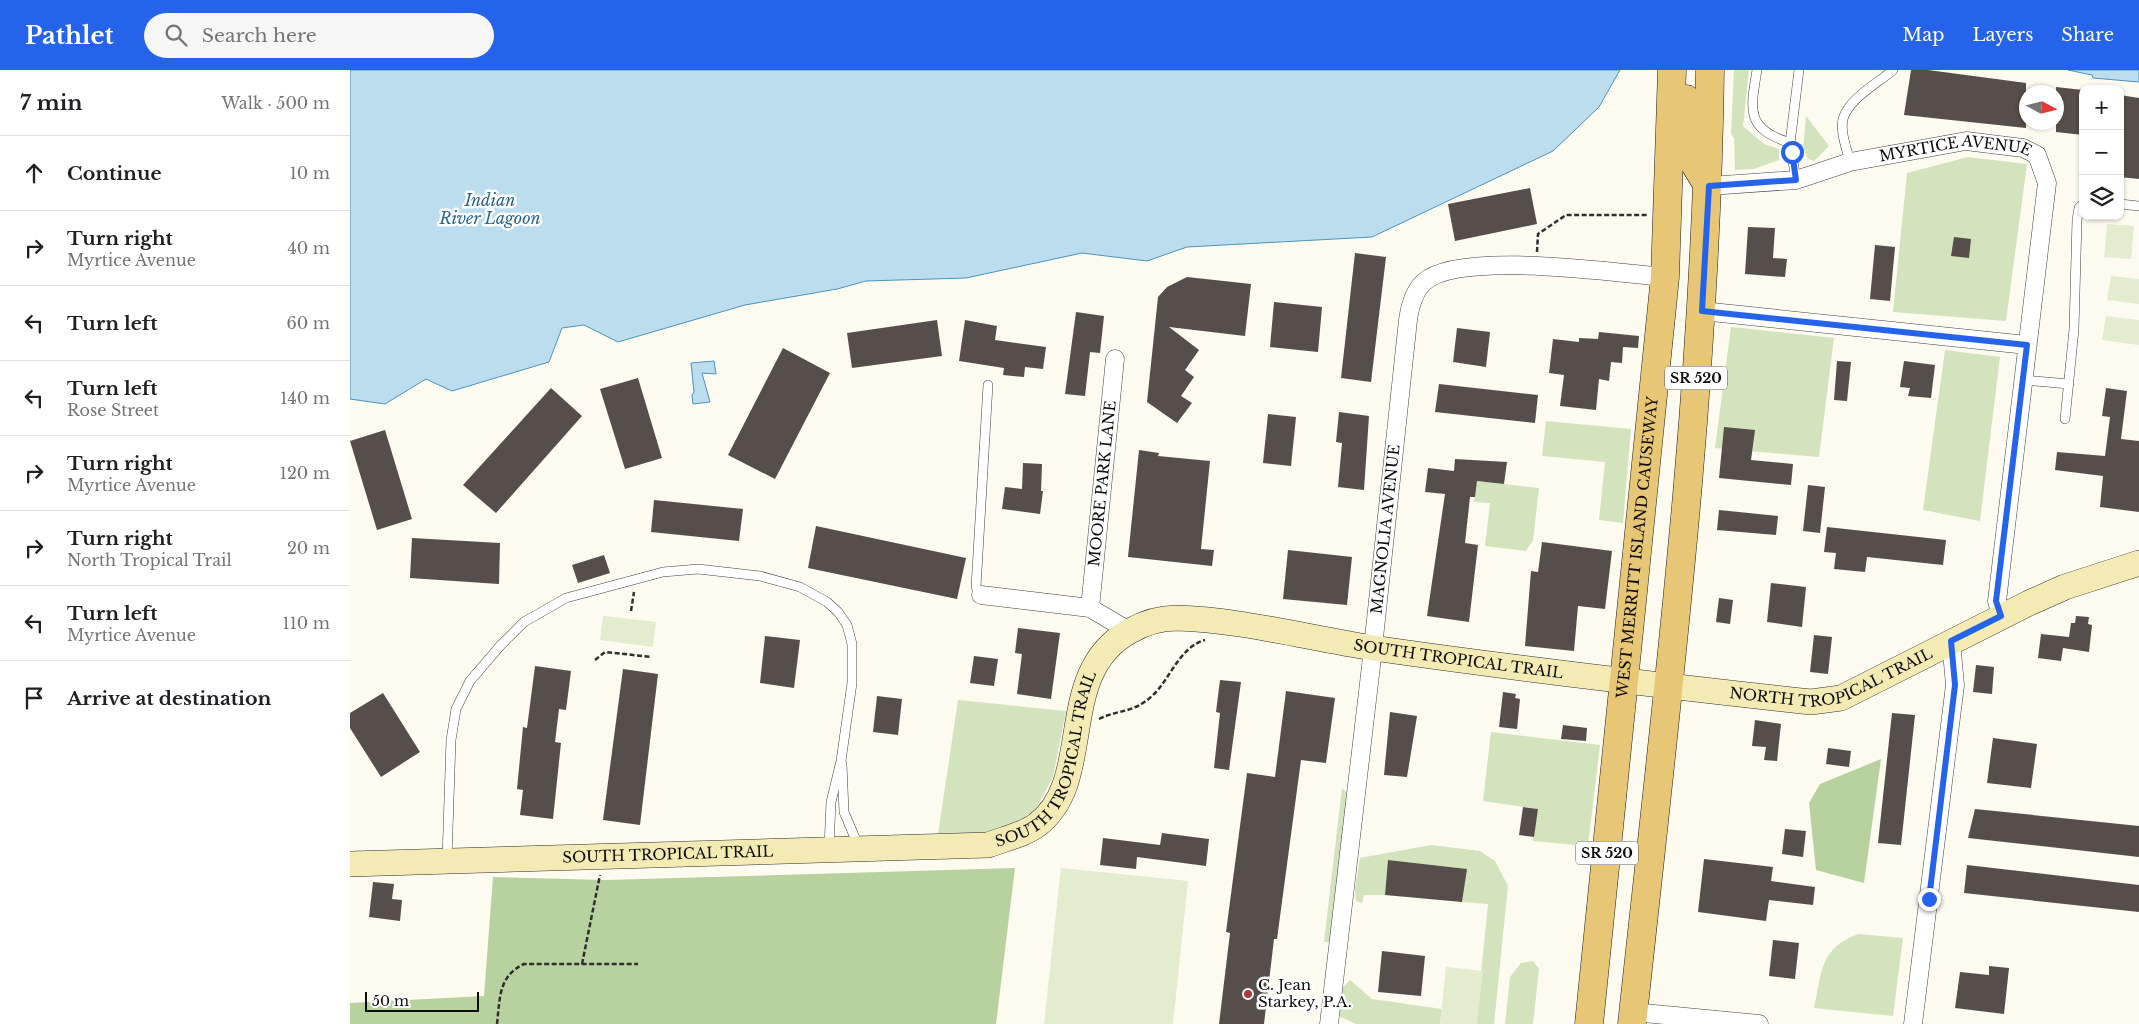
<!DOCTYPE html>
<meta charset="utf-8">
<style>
:root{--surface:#fff;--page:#f6f6f6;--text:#202124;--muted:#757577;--line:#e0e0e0;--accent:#2563eb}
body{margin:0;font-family:"Libre Baskerville",serif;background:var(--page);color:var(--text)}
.controls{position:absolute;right:15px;top:15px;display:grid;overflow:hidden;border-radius:10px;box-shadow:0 1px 4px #0004}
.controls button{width:45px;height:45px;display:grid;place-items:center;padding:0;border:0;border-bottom:1px solid var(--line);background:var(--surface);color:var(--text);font:25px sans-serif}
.compass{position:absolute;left:1669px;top:15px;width:45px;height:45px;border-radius:50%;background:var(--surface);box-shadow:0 1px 4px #0004;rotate:97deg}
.scale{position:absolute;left:15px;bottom:12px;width:114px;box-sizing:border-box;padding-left:5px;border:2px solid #0d0d0d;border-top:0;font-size:14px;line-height:18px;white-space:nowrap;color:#0d0d0d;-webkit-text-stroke:4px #fff;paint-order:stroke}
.stop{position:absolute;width:15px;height:15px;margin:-11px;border:4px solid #2563eb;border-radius:50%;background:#fff}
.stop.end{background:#2563eb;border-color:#fff;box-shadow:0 1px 5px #0008}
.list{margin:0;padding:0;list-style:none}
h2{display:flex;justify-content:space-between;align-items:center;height:65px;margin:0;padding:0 20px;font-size:21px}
h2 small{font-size:16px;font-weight:400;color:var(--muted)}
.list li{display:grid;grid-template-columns:32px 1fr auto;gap:15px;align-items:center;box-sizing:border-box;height:75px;padding:0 20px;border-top:1px solid var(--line)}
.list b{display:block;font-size:19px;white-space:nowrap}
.list p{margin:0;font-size:16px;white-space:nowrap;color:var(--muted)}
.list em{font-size:16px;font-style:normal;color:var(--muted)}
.icon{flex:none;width:28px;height:28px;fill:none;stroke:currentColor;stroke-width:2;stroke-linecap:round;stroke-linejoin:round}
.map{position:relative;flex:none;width:1789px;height:954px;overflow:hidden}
header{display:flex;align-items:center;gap:30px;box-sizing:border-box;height:70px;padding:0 25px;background:var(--accent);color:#fff}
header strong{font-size:24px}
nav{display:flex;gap:28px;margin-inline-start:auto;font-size:18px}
.search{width:350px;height:45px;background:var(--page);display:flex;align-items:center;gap:12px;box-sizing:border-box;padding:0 18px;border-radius:28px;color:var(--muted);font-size:19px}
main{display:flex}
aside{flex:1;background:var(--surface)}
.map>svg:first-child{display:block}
.green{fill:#d3e3bd}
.forest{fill:#b8d29f}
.pitch{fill:#e3ecce}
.water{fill:#bde;stroke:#4b94bb}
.building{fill:#554e4b}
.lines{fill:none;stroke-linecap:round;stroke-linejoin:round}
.lane-casing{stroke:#404040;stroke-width:10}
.street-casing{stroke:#404040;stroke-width:19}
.secondary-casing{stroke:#2f2f2f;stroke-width:26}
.primary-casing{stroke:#1e1e1e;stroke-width:29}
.path{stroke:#2f2f2f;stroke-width:2.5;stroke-dasharray:5 2.5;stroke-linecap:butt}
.lane{stroke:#fff;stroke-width:9}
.street{stroke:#fff;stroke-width:18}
.secondary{stroke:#f4eab3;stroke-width:25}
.primary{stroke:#e7c676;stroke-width:28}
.route{stroke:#2563eb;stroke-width:6}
.poi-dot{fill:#ab3743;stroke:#fff;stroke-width:2}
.labels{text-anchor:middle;stroke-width:5;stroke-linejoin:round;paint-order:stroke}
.shield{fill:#fff;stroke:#565656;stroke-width:1}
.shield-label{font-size:14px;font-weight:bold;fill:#0d0d0d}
.street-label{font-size:15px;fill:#0d0d0d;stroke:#fff}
.poi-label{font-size:15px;fill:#0d0d0d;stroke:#fff;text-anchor:start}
.water-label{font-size:16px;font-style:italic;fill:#27678f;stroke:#fff}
</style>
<header>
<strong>Pathlet</strong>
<div class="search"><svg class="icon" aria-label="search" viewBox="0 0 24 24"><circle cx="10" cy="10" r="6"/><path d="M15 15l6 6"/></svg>Search here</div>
<nav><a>Map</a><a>Layers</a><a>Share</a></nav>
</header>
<main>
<aside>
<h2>7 min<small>Walk · 500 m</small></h2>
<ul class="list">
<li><svg class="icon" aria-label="ahead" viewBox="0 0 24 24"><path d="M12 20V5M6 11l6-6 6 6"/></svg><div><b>Continue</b></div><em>10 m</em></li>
<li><svg class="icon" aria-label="right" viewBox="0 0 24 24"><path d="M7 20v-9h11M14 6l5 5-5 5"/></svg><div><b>Turn right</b><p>Myrtice Avenue</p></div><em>40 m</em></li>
<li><svg class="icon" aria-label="left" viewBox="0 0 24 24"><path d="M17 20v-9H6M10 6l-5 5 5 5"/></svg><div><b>Turn left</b></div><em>60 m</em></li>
<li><svg class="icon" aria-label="left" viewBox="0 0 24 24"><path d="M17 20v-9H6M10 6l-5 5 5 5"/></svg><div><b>Turn left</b><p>Rose Street</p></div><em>140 m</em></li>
<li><svg class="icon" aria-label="right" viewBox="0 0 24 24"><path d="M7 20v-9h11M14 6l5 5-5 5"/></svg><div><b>Turn right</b><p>Myrtice Avenue</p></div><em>120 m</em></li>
<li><svg class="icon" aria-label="right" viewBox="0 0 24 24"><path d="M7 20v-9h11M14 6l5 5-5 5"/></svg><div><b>Turn right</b><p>North Tropical Trail</p></div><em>20 m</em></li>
<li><svg class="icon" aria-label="left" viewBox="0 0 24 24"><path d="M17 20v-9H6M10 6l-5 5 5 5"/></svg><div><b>Turn left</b><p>Myrtice Avenue</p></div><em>110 m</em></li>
<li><svg class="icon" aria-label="arrive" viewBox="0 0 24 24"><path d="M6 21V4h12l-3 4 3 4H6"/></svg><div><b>Arrive at destination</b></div></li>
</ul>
</aside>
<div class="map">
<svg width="1789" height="954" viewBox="0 0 1789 954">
<rect width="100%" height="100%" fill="#fdfaf0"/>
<!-- green -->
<g class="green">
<polygon points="1384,0 1399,0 1393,56 1414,74 1429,79 1429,90 1404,99 1385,100 1384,68 1381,64"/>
<polygon points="1456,46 1479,76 1464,91 1458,89 1453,78"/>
<polygon points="1618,87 1677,94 1656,251 1543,242 1557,103"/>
<polygon points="1381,257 1484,268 1469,387 1365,378"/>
<polygon points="1595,280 1650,287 1630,451 1573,440"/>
<polygon points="1196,351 1281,359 1273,453 1249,450 1255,392 1192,386"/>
<polygon points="1127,411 1189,418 1183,470 1176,481 1135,476 1140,433 1124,432"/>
<polygon points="608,630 716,641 703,707 682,746 645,763 588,764"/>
<polygon points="1141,662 1250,675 1238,776 1183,771 1188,739 1133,731"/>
<polygon points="992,718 997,723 983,865 979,872 974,872"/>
<polygon points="1081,775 1130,781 1145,791 1158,816 1144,954 1126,954 1138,834 1112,832 1116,799 1039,790 1035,825 1014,825 1012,833 1006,831 1005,819 1010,788"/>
<path d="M 1509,864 L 1553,868 L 1543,946 L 1464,938 C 1472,902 1470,877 1509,864 Z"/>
<polygon points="1183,891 1189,899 1183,954 1155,954 1160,907 1171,893"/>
<polygon points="1000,910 1022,929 1092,939 1090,954 1006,954 989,946 992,918"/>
</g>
<!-- forest -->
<g class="forest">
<polygon points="1531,689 1514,813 1466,800 1459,733 1470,714"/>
<polygon points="665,798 646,954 0,954 0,933 134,926 143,807 257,810"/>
</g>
<!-- pitch -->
<g class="pitch">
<polygon points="1757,154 1784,156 1781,189 1754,187"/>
<polygon points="1761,206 1789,209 1789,234 1757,230"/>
<polygon points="1756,246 1789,250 1789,275 1752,270"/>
<polygon points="253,546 306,552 303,577 250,570"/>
<polygon points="711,798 838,811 823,954 694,954"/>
<polygon points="1096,897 1133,901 1127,954 1090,954"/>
</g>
<!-- water -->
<g class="water">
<polygon points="0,0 1270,0 1249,37 1203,81 1022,167 837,177 797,191 732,183 616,208 516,211 487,219 395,235 268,272 234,255 212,258 199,292 102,321 76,309 35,334 0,329"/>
<polygon points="1718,0 1789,0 1789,12 1743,8 1742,5"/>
<polygon points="364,291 366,304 352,303 360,332 343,334 342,325 344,322 341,293"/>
</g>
<!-- building -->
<g class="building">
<polygon points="1561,0 1578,0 1676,13 1676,58 1554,45"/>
<polygon points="1706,17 1733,20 1733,65 1706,62"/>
<polygon points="1770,25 1789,28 1789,109 1770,107"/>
<polygon points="1180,118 1187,154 1105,171 1098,134"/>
<polygon points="1398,157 1425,158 1423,188 1437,189 1435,207 1395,204"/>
<polygon points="1604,167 1621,169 1619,188 1601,186"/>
<polygon points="1525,175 1545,177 1540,231 1520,229"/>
<polygon points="1005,183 1036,187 1021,312 991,308"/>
<polygon points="837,207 901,214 895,266 819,257 849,280 835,300 844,307 831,326 842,333 827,353 797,332 808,227 817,217"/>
<polygon points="924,232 972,237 968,282 920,277"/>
<polygon points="726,242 754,246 750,283 740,282 735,326 715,324"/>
<polygon points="587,250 592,286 502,298 497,263"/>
<polygon points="615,250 647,256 645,270 696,277 693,299 675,297 674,307 653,305 654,298 609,291"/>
<polygon points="1107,258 1140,262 1136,297 1103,292"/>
<polygon points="1249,262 1289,266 1288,278 1273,277 1272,293 1261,292 1259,311 1249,309 1246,340 1210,336 1214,305 1199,303 1203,269 1229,272 1229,268 1248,269"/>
<polygon points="433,278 480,303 425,409 378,385"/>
<polygon points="1487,291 1501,292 1497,331 1484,330"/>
<polygon points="1554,291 1585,295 1581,328 1558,326 1560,318 1550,317"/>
<polygon points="288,308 312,388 275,399 250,319"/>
<polygon points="1089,314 1188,325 1185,353 1085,342"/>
<polygon points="201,318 232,346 146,443 113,415"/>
<polygon points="1756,318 1777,321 1771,369 1789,371 1789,442 1750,437 1753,406 1705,400 1707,382 1755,386 1760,347 1752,346"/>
<polygon points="989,342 1019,346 1014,420 988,417 992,373 986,372"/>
<polygon points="918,344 946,347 941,396 913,393"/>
<polygon points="1374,357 1405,360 1401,390 1443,394 1441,415 1369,408"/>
<polygon points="35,360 62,449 27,460 0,371"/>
<polygon points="789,380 809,383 808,386 860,391 851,479 864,480 862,496 778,487"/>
<polygon points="1105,389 1157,392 1154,414 1127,411 1125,427 1120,427 1115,473 1128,475 1119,552 1077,546 1095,424 1075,422 1078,398 1104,401"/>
<polygon points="673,393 692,394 691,421 693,421 690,444 652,439 655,417 672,419"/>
<polygon points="1458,415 1475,417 1470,463 1453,461"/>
<polygon points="304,430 393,439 389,471 301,462"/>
<polygon points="1369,440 1428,446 1426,465 1367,460"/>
<polygon points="466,456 616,488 607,529 458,498"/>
<polygon points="1477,457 1596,470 1593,495 1517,487 1515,502 1484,499 1486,483 1474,482"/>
<polygon points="62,468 150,473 149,514 60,508"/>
<polygon points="1192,472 1262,481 1255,539 1228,536 1224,581 1175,576 1181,501 1188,502"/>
<polygon points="938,480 1002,487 997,535 933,529"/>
<polygon points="254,485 260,503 228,513 222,495"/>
<polygon points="1421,513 1456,517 1452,557 1417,552"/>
<polygon points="1369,528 1383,530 1380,554 1366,552"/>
<polygon points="1726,546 1739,547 1738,554 1742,555 1739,582 1713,578 1711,591 1688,588 1691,564 1719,567 1721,553 1725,553"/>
<polygon points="668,558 710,563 701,629 667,624 672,584 665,583"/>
<polygon points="1464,565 1482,567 1478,604 1460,602"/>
<polygon points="415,566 450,570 444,618 410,613"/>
<polygon points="624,586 648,589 644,616 620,613"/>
<polygon points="1626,595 1644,597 1642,624 1623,622"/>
<polygon points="185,596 221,601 216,640 209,639 205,672 211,673 203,749 170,745 173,720 167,719 173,657 177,658"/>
<polygon points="273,599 308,604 290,755 253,750"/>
<polygon points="870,610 891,612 879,700 864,698 870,643 866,642"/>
<polygon points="936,621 985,628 976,693 951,690 927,869 924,869 914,954 869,954 880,863 876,862 897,703 925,707"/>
<polygon points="1153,622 1166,624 1165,628 1170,629 1167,659 1149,657"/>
<polygon points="33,623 70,682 31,707 0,658 0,643"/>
<polygon points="527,626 552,629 548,665 523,662"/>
<polygon points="1040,642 1067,646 1057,707 1034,705"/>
<polygon points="1542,643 1565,645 1551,775 1528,773"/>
<polygon points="1405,650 1431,654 1427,691 1414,690 1416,677 1402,676"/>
<polygon points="1213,655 1237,658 1236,671 1211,669"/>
<polygon points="1643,668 1687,674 1681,718 1637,713"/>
<polygon points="1478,678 1501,681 1499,697 1476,694"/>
<polygon points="1173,737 1188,739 1184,767 1169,765"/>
<polygon points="1625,739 1789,756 1789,787 1618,768"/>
<polygon points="1435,759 1456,761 1453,787 1432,784"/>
<polygon points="812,763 859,769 856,796 787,787 786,799 750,795 753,768 810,775"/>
<polygon points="1354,789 1423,797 1421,811 1465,817 1463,835 1419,830 1416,851 1348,842"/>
<polygon points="1038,790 1117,799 1112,832 1035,825"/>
<polygon points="1617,795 1789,815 1789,842 1614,823"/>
<polygon points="23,812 44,814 42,829 52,830 50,851 19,847"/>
<polygon points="1423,870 1449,873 1445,909 1419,906"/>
<polygon points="1032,881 1075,886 1071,926 1028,922"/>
<polygon points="1639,896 1659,898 1654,944 1605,938 1610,902 1639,905"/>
</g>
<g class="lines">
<!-- lane casing -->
<g class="lane-casing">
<g id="lane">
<path d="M 1407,0 C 1400,42 1396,58 1440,73"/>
<path d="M 1500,92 C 1497,79 1490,63 1493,49 C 1499,28 1527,14 1543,0"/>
<polyline points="1446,110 1440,73 1449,0"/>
<polyline points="1770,134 1789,136"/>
<polyline points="1673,310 1719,314"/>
<polyline points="1715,349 1724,259 1727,150 1729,138 1733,134"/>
<polyline points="631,525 626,517 638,315"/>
<polyline points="492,694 494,742 508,775"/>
<polyline points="97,789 101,670 106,639 120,611 150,576 174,552 216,528 313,502 348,499 410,506 450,517 477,532 488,542 497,555 502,574 502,613 491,691 481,732 479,777"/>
</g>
</g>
<!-- street casing -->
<g class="street-casing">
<g id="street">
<path id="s1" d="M 1359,116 L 1446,110 L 1500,92 L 1616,71 L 1673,78 L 1687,85 L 1697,113 L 1647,531 L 1651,546"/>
<polyline points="1352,241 1677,275"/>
<polyline points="631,525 740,538 779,561"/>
<path id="s2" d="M 740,538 L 765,289"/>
<polyline points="1283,942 1409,954"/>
<path id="s3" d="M 979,954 L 1021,596 L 1058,250 C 1060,236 1064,221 1074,212 C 1109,180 1267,203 1315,207"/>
<polyline points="1563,954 1605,615 1601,571"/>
</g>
</g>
<!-- secondary casing -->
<g class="secondary-casing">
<g id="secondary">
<path id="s4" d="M 0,794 L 638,775 C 654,769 673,765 687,755 C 747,710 703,603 780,561 C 794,553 812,548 827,548 C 893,550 958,568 1023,578 C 1169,599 1315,616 1461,632 L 1491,628 L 1679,533 L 1715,517 L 1789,493"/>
</g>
</g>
<!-- primary casing -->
<g class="primary-casing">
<g id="primary">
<polyline points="1336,29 1341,88 1354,109"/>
<path id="s5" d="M 1239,954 L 1315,207 L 1322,0"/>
<path d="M 1282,954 C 1316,637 1356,319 1360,0"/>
</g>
</g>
<!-- path -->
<g class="path">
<polyline points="1187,182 1188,164 1216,145 1297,145"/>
<polyline points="281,541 284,522"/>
<polyline points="245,590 255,582 302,587"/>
<path d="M 749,649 C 769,639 782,644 802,626 C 820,610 829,577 855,570"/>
<polyline points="232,894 250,805"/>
<path d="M 147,954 C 150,929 148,906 174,894 L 288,894"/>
</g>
<!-- lane -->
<use href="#lane" class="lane"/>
<!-- street -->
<use href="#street" class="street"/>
<!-- secondary -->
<use href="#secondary" class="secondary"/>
<!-- primary -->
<use href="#primary" class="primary"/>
</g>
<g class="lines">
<!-- route -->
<polyline class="route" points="1442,82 1446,110 1359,116 1352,241 1677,275 1646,531 1651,546 1601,571 1605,615 1579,829"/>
</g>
<!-- markers -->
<circle class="poi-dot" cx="898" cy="924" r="5"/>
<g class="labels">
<!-- shield labels -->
<g class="shield">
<rect x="1315" y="296.5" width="62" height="23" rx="4"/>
<rect x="1226" y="771.5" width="62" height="23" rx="4"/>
</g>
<g class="shield-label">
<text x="1346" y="313">SR 520</text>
<text x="1257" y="788">SR 520</text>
</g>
<!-- street labels -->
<g class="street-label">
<text dy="5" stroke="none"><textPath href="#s1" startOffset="251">MYRTICE AVENUE</textPath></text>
<text dy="5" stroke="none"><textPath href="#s2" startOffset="125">MOORE PARK LANE</textPath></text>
<text dy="5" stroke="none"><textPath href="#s3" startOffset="498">MAGNOLIA AVENUE</textPath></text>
<text dy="5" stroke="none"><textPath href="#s5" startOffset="479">WEST MERRITT ISLAND CAUSEWAY</textPath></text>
<text dy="5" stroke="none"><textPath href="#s4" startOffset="1248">SOUTH TROPICAL TRAIL</textPath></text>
<text dy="5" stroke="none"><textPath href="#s4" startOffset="1628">NORTH TROPICAL TRAIL</textPath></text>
<text dy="5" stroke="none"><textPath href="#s4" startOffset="752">SOUTH TROPICAL TRAIL</textPath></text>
<text dy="5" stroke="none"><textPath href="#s4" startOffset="318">SOUTH TROPICAL TRAIL</textPath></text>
</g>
<!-- poi labels -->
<g class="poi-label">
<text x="908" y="920">C. Jean<tspan x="908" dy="17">Starkey, P.A.</tspan></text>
</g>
<!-- water labels -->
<g class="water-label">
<text x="140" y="136">Indian<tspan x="140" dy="18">River Lagoon</tspan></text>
</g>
</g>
</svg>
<div class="controls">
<button>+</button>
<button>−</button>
<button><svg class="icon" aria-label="layers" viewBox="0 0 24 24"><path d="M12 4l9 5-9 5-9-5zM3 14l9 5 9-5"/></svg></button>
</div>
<svg class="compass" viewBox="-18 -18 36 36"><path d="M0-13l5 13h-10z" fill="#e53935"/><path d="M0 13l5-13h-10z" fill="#757577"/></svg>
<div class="scale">50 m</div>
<div class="stop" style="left:1442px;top:82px"></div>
<div class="stop end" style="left:1579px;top:829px"></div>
</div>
</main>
